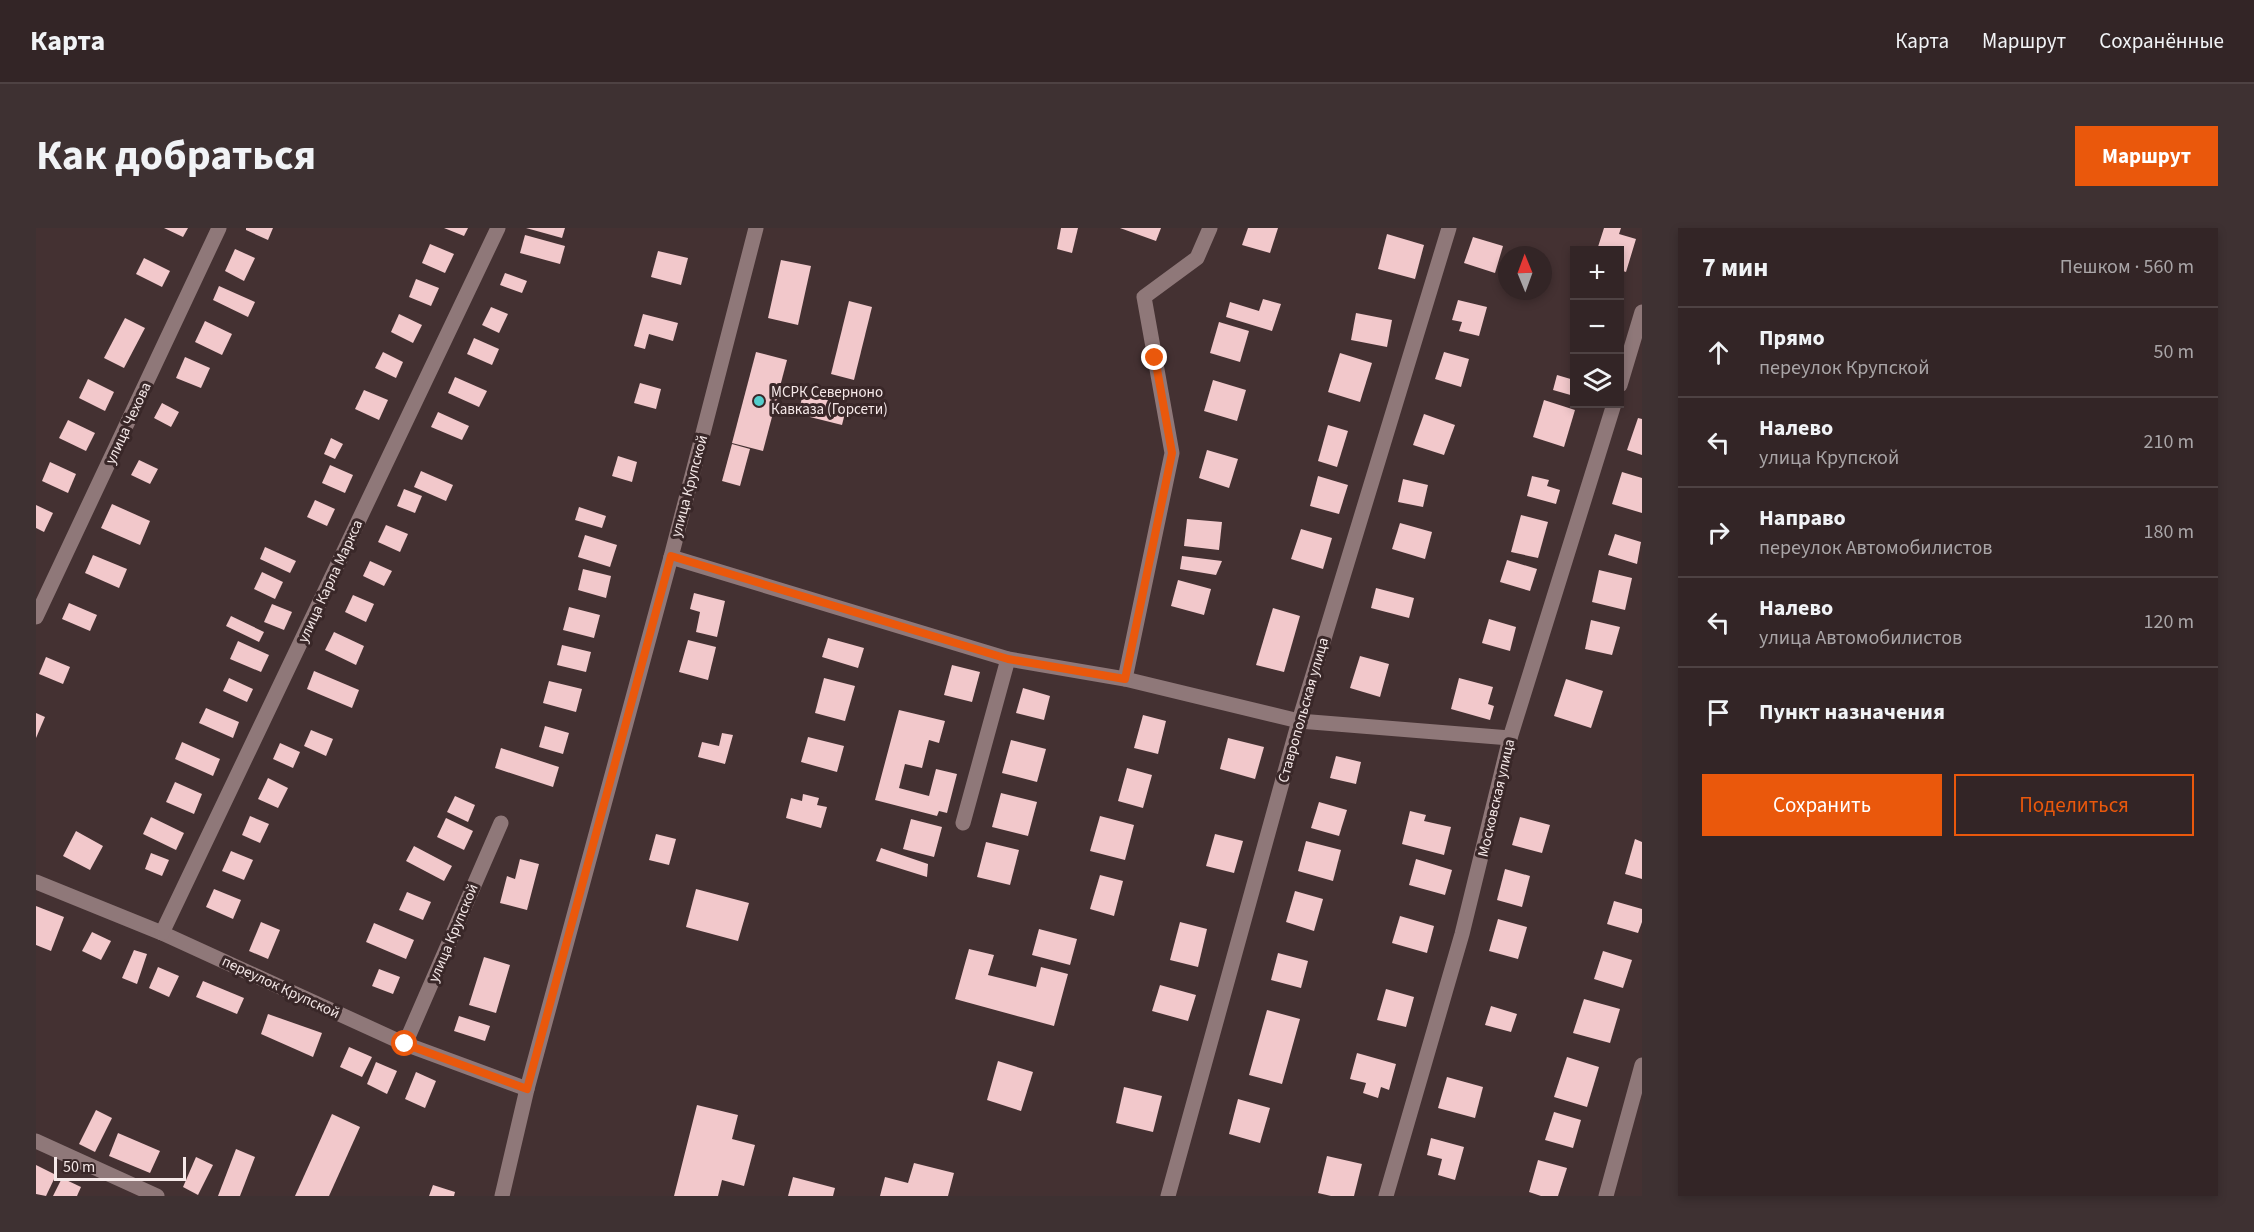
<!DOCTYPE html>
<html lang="ru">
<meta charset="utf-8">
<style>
:root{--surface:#332526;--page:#3e3132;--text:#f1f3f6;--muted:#a9a5a7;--line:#4e4243;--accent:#ea580c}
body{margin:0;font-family:"Source Sans 3",sans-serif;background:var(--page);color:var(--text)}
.controls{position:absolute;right:18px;top:18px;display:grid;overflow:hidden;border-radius:0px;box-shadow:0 3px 9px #0003}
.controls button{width:54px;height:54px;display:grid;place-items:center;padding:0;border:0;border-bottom:2px solid var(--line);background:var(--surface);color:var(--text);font:30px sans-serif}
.compass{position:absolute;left:1462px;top:18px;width:54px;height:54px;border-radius:50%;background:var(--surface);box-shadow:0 3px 9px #0003;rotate:359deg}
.scale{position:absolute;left:18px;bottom:15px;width:132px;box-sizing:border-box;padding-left:6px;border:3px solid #f5e8e8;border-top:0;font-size:16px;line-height:21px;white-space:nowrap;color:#f5e8e8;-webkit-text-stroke:4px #392728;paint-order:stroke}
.stop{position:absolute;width:18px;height:18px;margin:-14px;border:4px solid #ea580c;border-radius:50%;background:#fff}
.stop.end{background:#ea580c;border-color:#fff;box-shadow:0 2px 6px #0008}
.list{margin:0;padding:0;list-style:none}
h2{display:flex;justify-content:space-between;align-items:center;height:78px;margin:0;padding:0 24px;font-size:26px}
h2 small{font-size:20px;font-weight:400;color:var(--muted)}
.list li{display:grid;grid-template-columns:39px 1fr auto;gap:18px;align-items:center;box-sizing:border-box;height:90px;padding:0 24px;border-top:2px solid var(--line)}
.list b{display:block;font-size:22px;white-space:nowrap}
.list p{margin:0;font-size:20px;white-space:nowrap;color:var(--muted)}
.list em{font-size:20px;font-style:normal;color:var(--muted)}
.actions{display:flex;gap:12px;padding:18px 24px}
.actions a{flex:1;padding:14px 0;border:2px solid var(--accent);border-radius:0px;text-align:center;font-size:21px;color:var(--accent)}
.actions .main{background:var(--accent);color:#fff}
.icon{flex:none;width:33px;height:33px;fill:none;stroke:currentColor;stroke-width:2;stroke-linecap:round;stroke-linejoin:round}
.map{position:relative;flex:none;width:1606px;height:968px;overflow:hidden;border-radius:0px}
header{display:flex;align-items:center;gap:36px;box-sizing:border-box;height:84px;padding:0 30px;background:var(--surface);border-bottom:2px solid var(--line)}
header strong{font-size:28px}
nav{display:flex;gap:33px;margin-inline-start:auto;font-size:21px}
.intro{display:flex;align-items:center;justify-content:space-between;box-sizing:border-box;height:144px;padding:0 36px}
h1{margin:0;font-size:42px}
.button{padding:15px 27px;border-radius:0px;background:var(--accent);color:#fff;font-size:21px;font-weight:700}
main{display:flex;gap:36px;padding:0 36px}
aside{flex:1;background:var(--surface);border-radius:0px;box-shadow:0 3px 9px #0003}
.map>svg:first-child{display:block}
.building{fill:#f2c8cb}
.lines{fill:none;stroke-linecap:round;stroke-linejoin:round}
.minor{stroke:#8f7879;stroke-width:15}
.route{stroke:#ea580c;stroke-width:8}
.poi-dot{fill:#53cdcb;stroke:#392728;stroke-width:2}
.labels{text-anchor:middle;stroke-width:6;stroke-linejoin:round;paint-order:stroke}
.poi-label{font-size:15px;fill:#f5e8e8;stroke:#392728;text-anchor:start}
.street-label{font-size:15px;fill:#f5e8e8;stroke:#392728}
</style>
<header>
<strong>Карта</strong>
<nav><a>Карта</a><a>Маршрут</a><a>Сохранённые</a></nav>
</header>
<div class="intro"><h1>Как добраться</h1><a class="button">Маршрут</a></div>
<main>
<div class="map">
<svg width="1606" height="968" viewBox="0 0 1606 968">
<rect width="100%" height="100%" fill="#443132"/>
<!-- building -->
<g class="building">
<polygon points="128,0 152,0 147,9"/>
<polygon points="210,0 237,0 232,12 210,2"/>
<polygon points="408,0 432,0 428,8"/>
<polygon points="490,0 529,0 526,10"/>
<polygon points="1025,0 1042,0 1036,25 1021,21"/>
<polygon points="1084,0 1125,0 1120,13"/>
<polygon points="1212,0 1242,0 1234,25 1206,17"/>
<polygon points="1568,0 1585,0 1583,6 1600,11 1590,44 1584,42 1584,22 1561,22"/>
<polygon points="1351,6 1388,17 1379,51 1342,41"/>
<polygon points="489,7 529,18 524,36 484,25"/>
<polygon points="1437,9 1467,18 1459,45 1428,35"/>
<polygon points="394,16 418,26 409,45 386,35"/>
<polygon points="199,21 219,30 208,53 189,43"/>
<polygon points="622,23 652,30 645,57 615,49"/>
<polygon points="108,30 134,43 126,59 100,46"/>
<polygon points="745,32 775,38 762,97 732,90"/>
<polygon points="469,45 491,53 486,65 464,57"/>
<polygon points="380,51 403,60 395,78 373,69"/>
<polygon points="183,58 219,74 212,89 177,72"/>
<polygon points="1227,71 1245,76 1236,103 1190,89 1194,74 1223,83"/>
<polygon points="1422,72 1451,79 1443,108 1423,103 1426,94 1416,92"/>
<polygon points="813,73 836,79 818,152 795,146"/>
<polygon points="455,79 472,86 463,105 446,97"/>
<polygon points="1320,85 1356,92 1351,119 1315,112"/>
<polygon points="363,86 386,97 377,115 355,104"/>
<polygon points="607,86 642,95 637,113 613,106 609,121 598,118"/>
<polygon points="89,90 109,100 88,140 68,130"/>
<polygon points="169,93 196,106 186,127 159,114"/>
<polygon points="1183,94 1213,103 1204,134 1174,125"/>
<polygon points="438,110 463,121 456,137 431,126"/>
<polygon points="347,124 367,134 360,150 339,140"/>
<polygon points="720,124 751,132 727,223 696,215"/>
<polygon points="1408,124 1433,131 1425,159 1399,151"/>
<polygon points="1304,125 1336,135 1324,174 1292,164"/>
<polygon points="149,129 174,140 165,160 140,150"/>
<polygon points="1521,147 1538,152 1538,168 1517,162"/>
<polygon points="419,149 451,163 443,179 412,165"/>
<polygon points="52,151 78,164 69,183 43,170"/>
<polygon points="1177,152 1210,162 1201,193 1168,183"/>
<polygon points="604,155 625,161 620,181 598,175"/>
<polygon points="328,162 352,172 343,192 319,181"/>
<polygon points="767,166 811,177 806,197 762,186"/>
<polygon points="1508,172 1539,182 1528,219 1497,209"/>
<polygon points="126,175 143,184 135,199 118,190"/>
<polygon points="402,184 433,198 426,212 395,199"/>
<polygon points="1388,186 1419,197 1408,227 1377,217"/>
<polygon points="1602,190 1606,191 1606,227 1591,222"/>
<polygon points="32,192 59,205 50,223 23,210"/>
<polygon points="1292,197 1312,203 1301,239 1282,233"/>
<polygon points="295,210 307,216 299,231 288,226"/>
<polygon points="696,216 714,221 704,258 686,253"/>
<polygon points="1171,222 1202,231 1193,260 1163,250"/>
<polygon points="582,228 601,234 596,254 576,248"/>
<polygon points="103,232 122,241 114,256 95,247"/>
<polygon points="14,234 40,246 32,265 6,253"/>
<polygon points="294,237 317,247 309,265 286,255"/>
<polygon points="385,243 417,257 410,273 378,259"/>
<polygon points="1586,244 1606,250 1606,285 1576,276"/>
<polygon points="1282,248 1312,257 1303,286 1274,278"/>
<polygon points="1496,248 1513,252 1511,258 1524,262 1520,276 1491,268"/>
<polygon points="1367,251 1392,257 1387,279 1362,274"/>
<polygon points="368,261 386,268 379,285 361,278"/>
<polygon points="279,272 299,281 291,298 271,289"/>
<polygon points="76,276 114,293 104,317 65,300"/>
<polygon points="0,277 17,285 8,304 0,300"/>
<polygon points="543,279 570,288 566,300 539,292"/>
<polygon points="1485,287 1512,294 1502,330 1475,324"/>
<polygon points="1151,291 1186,294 1183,322 1148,318"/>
<polygon points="1364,295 1396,304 1389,331 1356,321"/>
<polygon points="350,297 372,306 364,324 342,314"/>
<polygon points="1265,301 1296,310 1287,341 1255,331"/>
<polygon points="1579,306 1605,314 1601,336 1572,327"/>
<polygon points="549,307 581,317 574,339 542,329"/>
<polygon points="229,319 260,333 254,345 224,331"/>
<polygon points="57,327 91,341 83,360 49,345"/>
<polygon points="1146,328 1186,333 1180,347 1144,341"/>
<polygon points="1471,332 1501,341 1494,363 1464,354"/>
<polygon points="334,333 356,343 348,358 327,348"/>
<polygon points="547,341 575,348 570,370 542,362"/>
<polygon points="1563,342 1596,350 1589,382 1556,374"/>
<polygon points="226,344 247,354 239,371 218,361"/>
<polygon points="1142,352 1175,361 1168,387 1135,378"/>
<polygon points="1340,360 1378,370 1373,390 1335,380"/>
<polygon points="658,365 689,373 681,409 660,404 664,384 654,381"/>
<polygon points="317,367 338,376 330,394 309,384"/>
<polygon points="33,375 61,387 54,403 26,391"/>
<polygon points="236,376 256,384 248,402 228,394"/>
<polygon points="533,379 564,387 558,410 527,402"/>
<polygon points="1237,380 1264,388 1248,444 1220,437"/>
<polygon points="195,388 228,404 223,414 190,398"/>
<polygon points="1453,391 1480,399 1474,423 1446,415"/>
<polygon points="1555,392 1584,399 1576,427 1549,421"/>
<polygon points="298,404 328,418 320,437 289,422"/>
<polygon points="792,410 828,420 822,440 786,429"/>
<polygon points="652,412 680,419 672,452 643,444"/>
<polygon points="202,413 233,427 225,444 194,431"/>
<polygon points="526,417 555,424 550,444 521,437"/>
<polygon points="1324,428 1353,436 1344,469 1314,460"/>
<polygon points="10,429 34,439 27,456 3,446"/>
<polygon points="916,437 944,444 936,474 908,467"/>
<polygon points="278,443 323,462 316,480 271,461"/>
<polygon points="193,450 217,461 211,474 187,463"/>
<polygon points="788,450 819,458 809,493 779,485"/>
<polygon points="1423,450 1457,459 1452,476 1458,478 1454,492 1415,481"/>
<polygon points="1530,451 1567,463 1555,500 1518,488"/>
<polygon points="513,453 546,461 540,484 507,475"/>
<polygon points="987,460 1014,468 1008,492 980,485"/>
<polygon points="170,480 203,494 197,510 163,495"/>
<polygon points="863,482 909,493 903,515 893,512 886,540 869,536 863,560 893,568 900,541 921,546 911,585 903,583 901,588 839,572"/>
<polygon points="0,485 9,489 0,510"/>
<polygon points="1107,487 1130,493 1122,526 1098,520"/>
<polygon points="509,498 533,505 527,526 503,519"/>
<polygon points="275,502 297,511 290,528 268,518"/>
<polygon points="686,505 697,507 689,536 662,529 666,514 683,518"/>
<polygon points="772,509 808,518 801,544 765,534"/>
<polygon points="1192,510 1228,519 1219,551 1184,541"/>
<polygon points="975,512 1010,521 1001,554 966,545"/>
<polygon points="146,514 184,531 177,548 139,531"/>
<polygon points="244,515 264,524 257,540 237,531"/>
<polygon points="465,520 523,539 517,559 459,540"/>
<polygon points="1300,528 1325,534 1320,556 1294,550"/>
<polygon points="1091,540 1116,547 1107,580 1082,573"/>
<polygon points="232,550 252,560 242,580 222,571"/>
<polygon points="139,554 166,566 158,586 130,574"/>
<polygon points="965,565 1001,574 992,608 956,599"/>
<polygon points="767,566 783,570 781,577 791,579 785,600 750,590 755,570 766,573"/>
<polygon points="419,568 439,577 432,594 411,584"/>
<polygon points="1283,574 1311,582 1303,608 1275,600"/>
<polygon points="1374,583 1390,587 1388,593 1415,599 1408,627 1366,616"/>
<polygon points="214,588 233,596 224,615 206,607"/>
<polygon points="1064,588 1098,597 1089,632 1054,623"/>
<polygon points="115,589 148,605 140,622 107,606"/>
<polygon points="1484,589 1514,597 1506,625 1476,617"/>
<polygon points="410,590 437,603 428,622 401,609"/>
<polygon points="875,591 906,599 898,629 867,621"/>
<polygon points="40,603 67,618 54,642 27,628"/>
<polygon points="620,606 640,611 633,637 613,632"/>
<polygon points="1179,606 1207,613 1198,645 1170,638"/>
<polygon points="1599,611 1606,614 1606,651 1589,646"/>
<polygon points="1270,613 1305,622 1297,653 1262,643"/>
<polygon points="950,614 983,622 974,657 941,649"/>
<polygon points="378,618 416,638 408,653 370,633"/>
<polygon points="845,620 892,636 891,649 840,633"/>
<polygon points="195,623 217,632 208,652 186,643"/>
<polygon points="115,625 133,632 126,648 109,641"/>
<polygon points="484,631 503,636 491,682 464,675 471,648 479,651"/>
<polygon points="1380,631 1416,642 1409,667 1373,657"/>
<polygon points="1469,641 1494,648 1486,679 1461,672"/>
<polygon points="1064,647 1087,653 1078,688 1054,681"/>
<polygon points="178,661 205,672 197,691 170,679"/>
<polygon points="660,661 713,675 702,713 650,699"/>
<polygon points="1259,663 1287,671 1278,703 1250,694"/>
<polygon points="371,664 395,674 387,692 363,682"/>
<polygon points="1578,673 1606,681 1606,694 1602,705 1571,696"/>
<polygon points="0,678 28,689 15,723 0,717"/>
<polygon points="1364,688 1398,698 1391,725 1356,715"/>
<polygon points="1462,691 1491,699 1482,731 1453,723"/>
<polygon points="225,694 244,702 232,731 213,723"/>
<polygon points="1144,694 1171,701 1162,739 1134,732"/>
<polygon points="338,695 378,712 370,731 330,714"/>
<polygon points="1003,701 1041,711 1034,737 996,727"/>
<polygon points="56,704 75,713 65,732 46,723"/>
<polygon points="933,721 958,727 952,747 1000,759 1005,739 1032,746 1018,798 919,771"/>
<polygon points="98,722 111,726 101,756 86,750"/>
<polygon points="1567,723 1596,732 1587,760 1558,751"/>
<polygon points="1242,725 1272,733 1265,760 1235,752"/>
<polygon points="448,729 474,737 460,785 433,777"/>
<polygon points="122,739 143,748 133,769 113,760"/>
<polygon points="343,741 364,749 357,766 336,758"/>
<polygon points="167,753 208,770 201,786 160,769"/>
<polygon points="1124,757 1160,767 1152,793 1116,783"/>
<polygon points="1350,761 1378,769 1370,799 1341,792"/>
<polygon points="1548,771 1584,781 1574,815 1537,805"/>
<polygon points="1455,778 1481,786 1475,804 1449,797"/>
<polygon points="1231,782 1264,791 1246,856 1213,847"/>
<polygon points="232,786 286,805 277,829 225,806"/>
<polygon points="423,788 454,798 449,813 418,803"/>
<polygon points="313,819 336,829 326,849 304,839"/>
<polygon points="1321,825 1360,836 1353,862 1345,859 1342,870 1327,865 1330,855 1314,851"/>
<polygon points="1531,829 1563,839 1551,879 1518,869"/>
<polygon points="962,833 997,844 985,883 951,872"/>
<polygon points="340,834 361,843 351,866 331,856"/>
<polygon points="380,844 400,853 389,880 369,871"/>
<polygon points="1411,849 1447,859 1439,890 1402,880"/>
<polygon points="1088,859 1126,868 1117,904 1080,895"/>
<polygon points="1202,871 1234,880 1224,915 1193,906"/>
<polygon points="661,877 702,887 696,911 719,917 708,958 686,952 682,968 638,968"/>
<polygon points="60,882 76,890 59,924 43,916"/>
<polygon points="1518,884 1545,892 1537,920 1509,912"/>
<polygon points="296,886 324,899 293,968 259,968"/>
<polygon points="82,905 124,923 114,945 73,928"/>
<polygon points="1395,910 1428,919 1419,952 1402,947 1406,931 1391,927"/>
<polygon points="200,921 219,929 204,968 182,968"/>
<polygon points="1291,928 1326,936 1318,968 1295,968 1282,965"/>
<polygon points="160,929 177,937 162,967 147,959"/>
<polygon points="1502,932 1531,940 1522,968 1505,968 1493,964"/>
<polygon points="878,935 918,945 912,968 844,968 849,949 872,955"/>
<polygon points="0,937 20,947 10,968 0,966"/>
<polygon points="757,949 799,960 797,968 752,968"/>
<polygon points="26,950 45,959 41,968 17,968"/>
<polygon points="397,957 419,964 418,968 393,968"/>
</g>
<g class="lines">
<!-- minor -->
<g class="minor">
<polyline points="1584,157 1606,84"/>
<polyline points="635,329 972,431 1089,451 1263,493 1474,510"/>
<polyline points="0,389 183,0"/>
<polyline points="1089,451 1136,225 1108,69 1161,30 1174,0"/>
<polyline points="927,595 972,431"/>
<polyline points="0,654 126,705 369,816 491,861"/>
<polyline points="126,705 462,0"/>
<polyline points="369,816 465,595"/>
<polyline points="0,913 121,968"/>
<polyline points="466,968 491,861 635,329 720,0"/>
<polyline points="1132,968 1263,493 1413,0"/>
<polyline points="1350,968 1426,706 1474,510 1578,176"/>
<polyline points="1570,968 1606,837"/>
</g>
</g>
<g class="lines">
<!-- route -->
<polyline class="route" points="369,816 491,861 635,328 972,431 1089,451 1136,225 1119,130"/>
</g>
<!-- markers -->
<circle class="poi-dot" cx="723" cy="173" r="6"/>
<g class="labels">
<!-- poi labels -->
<g class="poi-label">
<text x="735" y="169">МСРК Северноно<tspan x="735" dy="17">Кавказа (Горсети)</tspan></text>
</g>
<!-- street labels -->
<g class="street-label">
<text transform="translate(92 195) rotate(-65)" y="5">улица Чехова</text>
<text transform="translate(653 258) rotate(-75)" y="5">улица Крупской</text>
<text transform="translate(294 353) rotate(-65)" y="5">улица Карла Маркса</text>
<text transform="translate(1267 482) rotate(-74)" y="5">Ставропольская улица</text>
<text transform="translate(1460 570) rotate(-77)" y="5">Московская улица</text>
<text transform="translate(417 705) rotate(-67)" y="5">улица Крупской</text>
<text transform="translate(245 759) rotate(25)" y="5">переулок Крупской</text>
</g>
</g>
</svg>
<div class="controls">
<button>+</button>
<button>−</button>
<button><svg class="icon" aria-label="layers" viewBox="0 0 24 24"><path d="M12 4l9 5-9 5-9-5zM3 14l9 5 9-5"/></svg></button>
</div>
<svg class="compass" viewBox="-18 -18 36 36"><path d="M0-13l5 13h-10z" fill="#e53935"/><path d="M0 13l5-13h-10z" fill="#a9a5a7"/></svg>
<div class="scale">50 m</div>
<div class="stop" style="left:369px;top:816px"></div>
<div class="stop end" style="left:1119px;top:130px"></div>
</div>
<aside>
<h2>7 мин<small>Пешком · 560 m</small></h2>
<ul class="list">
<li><svg class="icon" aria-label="ahead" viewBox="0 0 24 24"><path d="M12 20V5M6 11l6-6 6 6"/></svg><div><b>Прямо</b><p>переулок Крупской</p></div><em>50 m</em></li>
<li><svg class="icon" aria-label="left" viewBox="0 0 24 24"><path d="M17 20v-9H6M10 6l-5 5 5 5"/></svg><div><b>Налево</b><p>улица Крупской</p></div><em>210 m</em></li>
<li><svg class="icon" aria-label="right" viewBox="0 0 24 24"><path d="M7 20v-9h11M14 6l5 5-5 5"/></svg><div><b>Направо</b><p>переулок Автомобилистов</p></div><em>180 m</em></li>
<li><svg class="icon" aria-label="left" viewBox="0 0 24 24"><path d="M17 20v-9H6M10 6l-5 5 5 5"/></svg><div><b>Налево</b><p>улица Автомобилистов</p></div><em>120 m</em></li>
<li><svg class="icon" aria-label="arrive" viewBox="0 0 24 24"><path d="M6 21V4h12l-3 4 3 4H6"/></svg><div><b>Пункт назначения</b></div></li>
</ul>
<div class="actions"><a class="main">Сохранить</a><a>Поделиться</a></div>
</aside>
</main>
